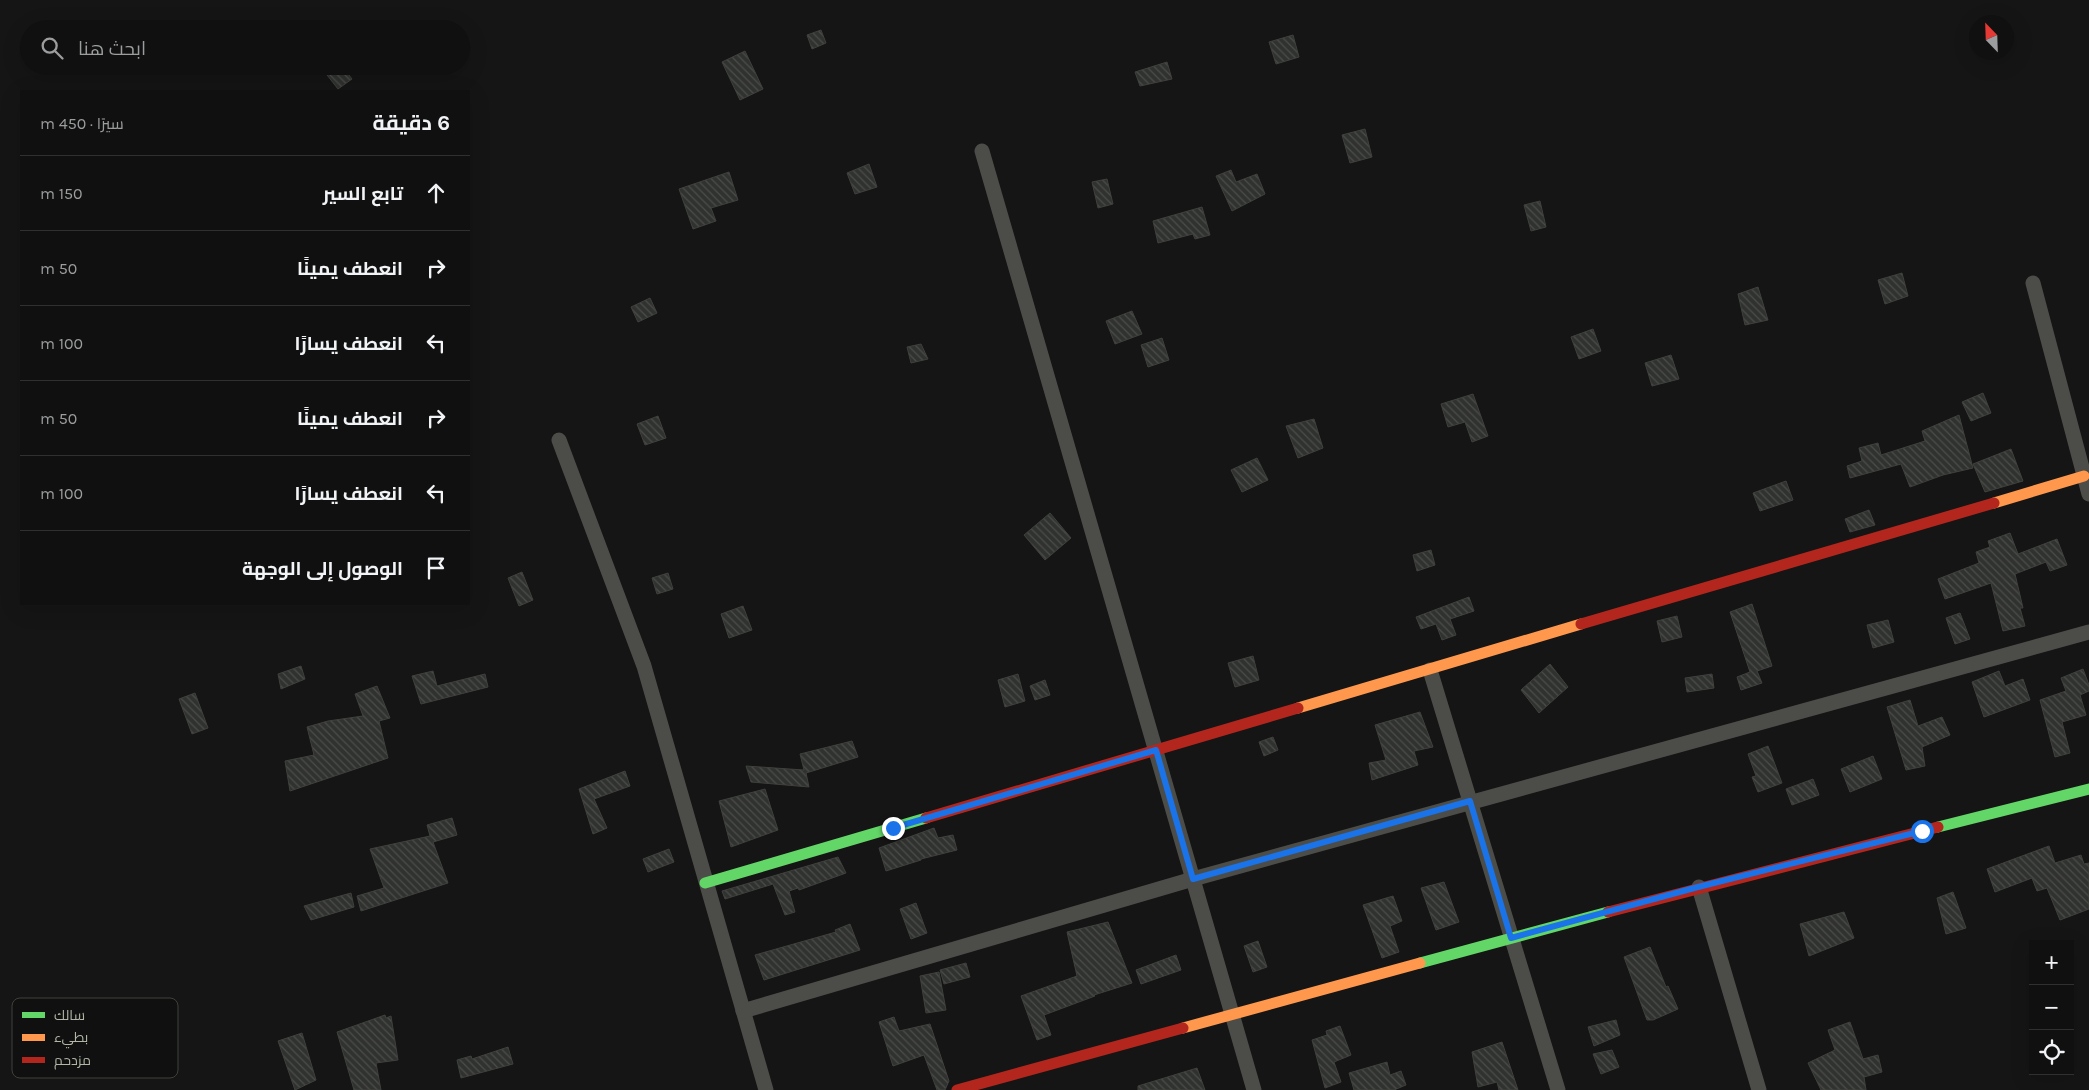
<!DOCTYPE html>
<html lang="ar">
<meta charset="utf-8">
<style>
:root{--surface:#0f100f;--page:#1d1e1d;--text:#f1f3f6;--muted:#9b9d9e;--line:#2f302f}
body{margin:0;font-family:Karla,Cairo,sans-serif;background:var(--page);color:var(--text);direction:rtl}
.controls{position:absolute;right:15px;bottom:15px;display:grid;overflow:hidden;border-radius:0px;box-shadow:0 5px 20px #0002}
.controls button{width:45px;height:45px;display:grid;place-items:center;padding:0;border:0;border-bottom:1px solid var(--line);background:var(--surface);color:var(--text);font:25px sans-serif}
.compass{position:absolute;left:1969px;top:15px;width:45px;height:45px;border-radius:50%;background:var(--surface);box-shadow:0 5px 20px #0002;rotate:337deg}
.stop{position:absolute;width:15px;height:15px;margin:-11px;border:4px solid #1a73e8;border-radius:50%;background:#fff}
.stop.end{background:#1a73e8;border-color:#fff;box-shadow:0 1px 5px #0008}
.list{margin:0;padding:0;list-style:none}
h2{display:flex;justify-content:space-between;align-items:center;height:65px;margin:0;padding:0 20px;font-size:21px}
h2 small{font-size:16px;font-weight:400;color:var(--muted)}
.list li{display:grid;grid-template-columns:32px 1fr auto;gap:15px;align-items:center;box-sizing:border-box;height:75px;padding:0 20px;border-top:1px solid var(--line)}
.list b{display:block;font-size:19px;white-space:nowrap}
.list em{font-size:16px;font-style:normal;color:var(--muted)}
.icon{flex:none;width:28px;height:28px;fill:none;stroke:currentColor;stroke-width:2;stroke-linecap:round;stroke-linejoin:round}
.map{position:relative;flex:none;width:2089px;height:1090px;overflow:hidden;direction:ltr}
.search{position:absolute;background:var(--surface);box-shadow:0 5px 20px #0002;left:20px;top:20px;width:450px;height:55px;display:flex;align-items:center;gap:12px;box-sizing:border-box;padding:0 18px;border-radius:28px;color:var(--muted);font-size:19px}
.panel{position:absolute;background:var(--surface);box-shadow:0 5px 20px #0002;left:20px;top:90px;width:450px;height:515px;border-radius:0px;direction:rtl}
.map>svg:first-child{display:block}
.building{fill:url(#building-back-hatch);stroke:#3f413d}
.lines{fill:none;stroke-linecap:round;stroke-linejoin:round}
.street{stroke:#4c4d49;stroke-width:15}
.fast{stroke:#63d668;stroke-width:11}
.slow{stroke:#ff974d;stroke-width:11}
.jam{stroke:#b3261e;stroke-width:11}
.route{stroke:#1a73e8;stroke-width:6}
.key{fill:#0f100f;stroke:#40423c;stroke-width:1}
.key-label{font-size:14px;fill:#b1b6a6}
</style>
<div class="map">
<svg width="2089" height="1090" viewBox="0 0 2089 1090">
<defs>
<pattern id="building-back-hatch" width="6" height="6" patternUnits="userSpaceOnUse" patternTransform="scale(1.25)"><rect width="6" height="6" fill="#30322f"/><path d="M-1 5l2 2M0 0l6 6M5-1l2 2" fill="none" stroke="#4c4d4a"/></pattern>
</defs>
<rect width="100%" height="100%" fill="#141514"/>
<!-- building -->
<g class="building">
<polygon points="821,30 826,43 812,49 807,35"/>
<polygon points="1293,35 1299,57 1276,64 1269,42"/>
<polygon points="745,51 763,89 740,100 722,62"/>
<polygon points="1167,62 1172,79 1140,86 1135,72"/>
<polygon points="339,66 342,66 352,79 338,89 327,75"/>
<polygon points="1365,129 1372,157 1350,163 1342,135"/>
<polygon points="869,164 877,187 855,194 847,173"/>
<polygon points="1231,170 1236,182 1257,174 1265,194 1232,211 1216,176"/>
<polygon points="729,172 738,200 711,208 716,221 693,229 679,189"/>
<polygon points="1107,179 1113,204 1098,208 1092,182"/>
<polygon points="1540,201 1546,227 1531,231 1524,205"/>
<polygon points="1202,207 1210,235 1195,239 1193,234 1158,243 1153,221"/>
<polygon points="1902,273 1908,296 1885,304 1878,280"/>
<polygon points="1758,287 1768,320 1745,325 1738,294"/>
<polygon points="650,298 657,313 638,322 631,307"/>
<polygon points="1132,311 1142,334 1115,344 1106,321"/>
<polygon points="1593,329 1601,351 1579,359 1571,337"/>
<polygon points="1162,338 1169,360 1148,367 1141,345"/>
<polygon points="921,344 928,359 911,363 907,347"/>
<polygon points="1671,355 1679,379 1652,386 1645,363"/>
<polygon points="1983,393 1991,413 1971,421 1962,402"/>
<polygon points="1473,394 1488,436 1472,442 1465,422 1448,427 1441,404"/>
<polygon points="1959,415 1973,468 1943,475 1910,487 1901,464 1850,478 1847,466 1862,461 1859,448 1878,443 1881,455 1925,441 1922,431"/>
<polygon points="658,416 666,438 645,445 637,424"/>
<polygon points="1314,419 1323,448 1298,458 1286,426"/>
<polygon points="2011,449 2023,481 1985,492 1973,464"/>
<polygon points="1257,458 1268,480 1242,492 1231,470"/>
<polygon points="1786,481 1793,500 1760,511 1753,493"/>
<polygon points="1869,510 1875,525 1850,532 1845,519"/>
<polygon points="1050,513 1071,538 1045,560 1024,535"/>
<polygon points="2010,533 2018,554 2057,539 2067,565 2050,571 2046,562 2015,574 2023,608 2020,608 2025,626 2003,631 1991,583 1945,599 1938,579 1979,563 1976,552 1990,547 1988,541"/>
<polygon points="1431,550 1435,565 1417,571 1413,555"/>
<polygon points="522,572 533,600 519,606 508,578"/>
<polygon points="668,573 673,589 657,594 652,578"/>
<polygon points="1469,597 1474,611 1450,619 1456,635 1442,640 1436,624 1421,629 1416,617"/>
<polygon points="1752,604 1772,666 1757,671 1762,683 1741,690 1737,677 1750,672 1730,612"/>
<polygon points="743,606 752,630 729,638 721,614"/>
<polygon points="1960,613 1970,639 1955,644 1946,618"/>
<polygon points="1677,616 1682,637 1662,642 1657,621"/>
<polygon points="1888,620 1894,642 1873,648 1867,625"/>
<polygon points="1253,656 1259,680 1235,687 1228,663"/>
<polygon points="1550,664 1568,687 1539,713 1521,690"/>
<polygon points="301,666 305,679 281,689 278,674"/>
<polygon points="2083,669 2089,685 2089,691 2080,695 2086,715 2062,722 2070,753 2055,757 2040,700 2066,691 2061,678"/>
<polygon points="433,671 437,686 485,674 488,687 421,704 412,676"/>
<polygon points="1999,671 2005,686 2023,679 2030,700 1984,717 1972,682"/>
<polygon points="1018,674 1025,701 1005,707 998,680"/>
<polygon points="1712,674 1714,688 1687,692 1685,678"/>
<polygon points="1045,680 1050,695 1035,700 1030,686"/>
<polygon points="377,686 390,718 379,721 388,758 290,791 285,761 314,755 307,727 328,721 363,716 355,694"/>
<polygon points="195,693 208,728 192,734 179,699"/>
<polygon points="1910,700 1918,726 1942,717 1950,735 1922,747 1925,766 1906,770 1887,707"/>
<polygon points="1420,712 1433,747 1414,751 1418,765 1372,780 1369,763 1386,760 1375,725"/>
<polygon points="1273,737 1278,750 1264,756 1259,742"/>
<polygon points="852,741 858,757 806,773 809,787 751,782 746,766 804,770 800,754"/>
<polygon points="1768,746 1782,783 1758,792 1752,777 1756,776 1748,754"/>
<polygon points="1873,756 1882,779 1850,792 1841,769"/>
<polygon points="625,771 630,786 594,799 607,828 593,834 579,789"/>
<polygon points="1813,779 1819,795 1792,805 1786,789"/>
<polygon points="765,789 778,830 731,847 719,801"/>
<polygon points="452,818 457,835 433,842 448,883 361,911 357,896 384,888 370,849 430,836 427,825"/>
<polygon points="934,828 938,838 953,835 957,850 921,859 921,860 886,871 879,848"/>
<polygon points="2049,846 2055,863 2081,855 2084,864 2089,863 2089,909 2060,920 2047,888 2037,891 2032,878 1995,892 1987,869"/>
<polygon points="669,849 674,862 648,872 643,859"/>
<polygon points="838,857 846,873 799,890 798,888 789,891 795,912 785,915 773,884 725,899 722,891"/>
<polygon points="1444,882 1459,922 1436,930 1421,888"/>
<polygon points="1953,892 1966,928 1946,934 1937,898"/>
<polygon points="351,893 354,907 311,920 304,906"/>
<polygon points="1393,896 1402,921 1390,926 1399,952 1382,958 1363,905"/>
<polygon points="916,903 927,933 911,939 900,909"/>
<polygon points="1844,912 1854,938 1809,956 1800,924"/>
<polygon points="1108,922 1132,983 1094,995 1095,996 1044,1015 1051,1035 1037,1040 1021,996 1077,976 1067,932"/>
<polygon points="850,924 860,950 764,980 755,955 836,932 835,930"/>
<polygon points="1258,941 1267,967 1253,972 1244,946"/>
<polygon points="1650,947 1666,987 1668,986 1678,1009 1653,1020 1647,1020 1624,957"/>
<polygon points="1176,955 1181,970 1141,984 1136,970"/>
<polygon points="966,963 970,977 944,984 940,970"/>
<polygon points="939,972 946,1010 926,1013 920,976"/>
<polygon points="385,1015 386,1018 391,1016 398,1060 376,1063 381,1090 354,1090 337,1032"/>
<polygon points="894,1017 899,1031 930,1024 949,1081 945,1090 937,1090 924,1055 893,1066 879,1022"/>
<polygon points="1616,1020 1620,1035 1594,1046 1588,1027"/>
<polygon points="1850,1022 1863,1059 1878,1055 1882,1072 1864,1077 1866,1090 1821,1090 1808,1063 1835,1050 1828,1030"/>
<polygon points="1340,1026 1351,1055 1334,1062 1341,1082 1325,1088 1312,1040 1327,1035 1326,1031"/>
<polygon points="302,1033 316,1080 295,1090 278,1041"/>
<polygon points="1502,1042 1518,1090 1499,1090 1497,1082 1478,1087 1472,1052"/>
<polygon points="508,1047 513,1064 461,1078 457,1060 471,1056 472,1059"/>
<polygon points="1612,1050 1619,1067 1601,1074 1593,1054"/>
<polygon points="1387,1062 1390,1075 1401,1071 1406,1085 1394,1090 1354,1090 1349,1073"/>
<polygon points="1197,1068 1205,1090 1138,1090 1138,1086"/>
</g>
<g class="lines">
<!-- street -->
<g class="street">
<polyline points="982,151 1254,1090"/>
<polyline points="2033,283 2089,494"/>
<polyline points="559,440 644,666 766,1090"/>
<polyline points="1430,670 1558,1090"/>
<polyline points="1699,887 1759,1090"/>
<polyline points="743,1011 1193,879 2089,632"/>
</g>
<!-- fast -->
<g class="fast">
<polyline points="1938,827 2089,789"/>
<polyline points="705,883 926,818"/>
<polyline points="1420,963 1608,912"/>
</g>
<!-- slow -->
<g class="slow">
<polyline points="1994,503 2084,476"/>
<polyline points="1298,708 1581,624"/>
<polyline points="1183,1028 1420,963"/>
</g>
<!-- jam -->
<g class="jam">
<polyline points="1581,624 1994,503"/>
<polyline points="926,818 1298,708"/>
<polyline points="1608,912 1938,827"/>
<polyline points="957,1090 1183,1028"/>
</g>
</g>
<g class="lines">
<!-- route -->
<polyline class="route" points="893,828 1156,750 1193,879 1470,801 1511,938 1698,887 1922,831"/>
</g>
<!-- legend -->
<rect x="12" y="998" width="166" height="80" rx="8" class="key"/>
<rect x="22" y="1012" width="23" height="6" fill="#63d668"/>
<rect x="22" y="1034" width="23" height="7" fill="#ff974d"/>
<rect x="22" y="1057" width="23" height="6" fill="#b3261e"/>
<g class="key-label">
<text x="54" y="1020">سالك</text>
<text x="54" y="1042">بطيء</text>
<text x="54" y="1065">مزدحم</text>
</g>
</svg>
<div class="controls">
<button>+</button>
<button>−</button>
<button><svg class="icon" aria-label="locate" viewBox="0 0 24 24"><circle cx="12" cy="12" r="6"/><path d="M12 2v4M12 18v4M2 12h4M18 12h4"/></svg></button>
</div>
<svg class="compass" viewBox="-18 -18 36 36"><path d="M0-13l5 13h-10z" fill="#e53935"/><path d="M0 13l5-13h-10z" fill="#9b9d9e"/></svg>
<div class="stop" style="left:1922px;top:831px"></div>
<div class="stop end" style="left:893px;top:828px"></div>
<div class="search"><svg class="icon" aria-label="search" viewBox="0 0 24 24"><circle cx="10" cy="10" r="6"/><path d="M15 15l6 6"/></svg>ابحث هنا</div>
<section class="panel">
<h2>6 دقيقة<small>سيرًا · 450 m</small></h2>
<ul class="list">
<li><svg class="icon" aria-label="ahead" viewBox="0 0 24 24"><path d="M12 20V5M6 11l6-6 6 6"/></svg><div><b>تابع السير</b></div><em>150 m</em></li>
<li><svg class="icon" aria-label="right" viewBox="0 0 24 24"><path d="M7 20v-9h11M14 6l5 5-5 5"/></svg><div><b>انعطف يمينًا</b></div><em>50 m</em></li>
<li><svg class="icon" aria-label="left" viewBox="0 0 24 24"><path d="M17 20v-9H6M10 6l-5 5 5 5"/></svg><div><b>انعطف يسارًا</b></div><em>100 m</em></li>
<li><svg class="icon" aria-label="right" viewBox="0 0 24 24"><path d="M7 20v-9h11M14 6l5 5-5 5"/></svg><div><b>انعطف يمينًا</b></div><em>50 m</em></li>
<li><svg class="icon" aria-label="left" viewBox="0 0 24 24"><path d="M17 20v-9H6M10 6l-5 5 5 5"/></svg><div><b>انعطف يسارًا</b></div><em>100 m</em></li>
<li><svg class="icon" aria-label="arrive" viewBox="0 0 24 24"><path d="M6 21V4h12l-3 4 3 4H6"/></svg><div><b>الوصول إلى الوجهة</b></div></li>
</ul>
</section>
</div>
